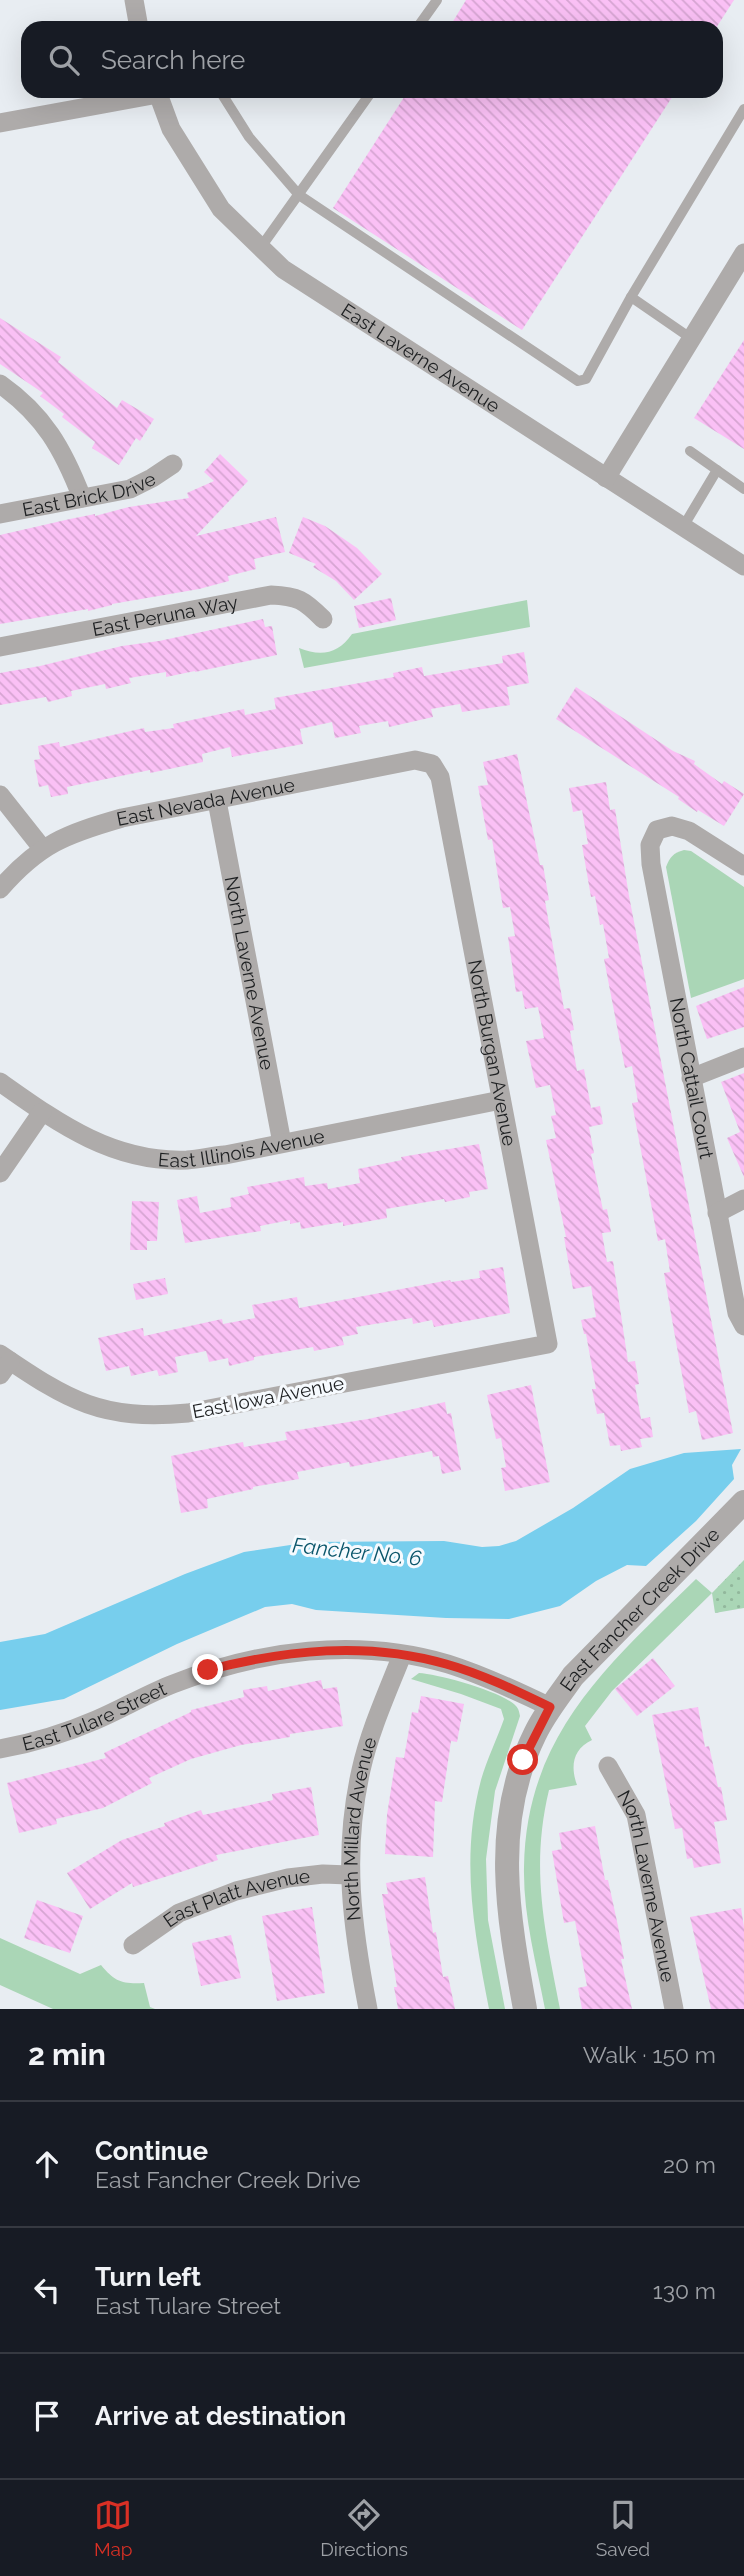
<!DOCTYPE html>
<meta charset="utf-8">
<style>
:root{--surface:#171b24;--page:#20242c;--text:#f1f3f6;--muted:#9ea1a6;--line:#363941;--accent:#d93025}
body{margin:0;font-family:Raleway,sans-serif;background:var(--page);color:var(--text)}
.stop{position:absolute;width:21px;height:21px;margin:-16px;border:5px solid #d93025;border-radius:50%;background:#fff}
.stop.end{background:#d93025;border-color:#fff;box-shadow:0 2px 7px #0008}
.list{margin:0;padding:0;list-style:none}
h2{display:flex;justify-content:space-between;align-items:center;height:91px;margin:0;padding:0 28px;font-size:30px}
h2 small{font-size:23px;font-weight:400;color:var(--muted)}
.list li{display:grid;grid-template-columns:46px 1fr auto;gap:21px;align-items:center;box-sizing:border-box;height:126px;padding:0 28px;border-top:2px solid var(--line)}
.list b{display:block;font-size:26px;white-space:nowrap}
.list p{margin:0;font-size:23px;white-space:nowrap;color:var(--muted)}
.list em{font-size:23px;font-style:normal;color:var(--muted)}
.icon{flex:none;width:38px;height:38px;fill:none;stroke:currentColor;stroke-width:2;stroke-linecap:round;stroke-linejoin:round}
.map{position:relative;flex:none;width:744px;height:2009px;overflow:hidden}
.search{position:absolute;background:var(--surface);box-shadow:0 7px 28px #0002;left:21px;right:21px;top:21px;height:77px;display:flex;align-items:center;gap:18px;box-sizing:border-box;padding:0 24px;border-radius:21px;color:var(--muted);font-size:26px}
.sheet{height:469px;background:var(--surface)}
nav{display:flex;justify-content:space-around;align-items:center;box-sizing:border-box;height:98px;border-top:2px solid var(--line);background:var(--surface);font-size:19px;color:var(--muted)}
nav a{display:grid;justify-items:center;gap:4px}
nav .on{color:var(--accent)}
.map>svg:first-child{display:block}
.grass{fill:url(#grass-dots)}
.park{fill:#aad6b6}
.water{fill:#77ceed}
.building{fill:url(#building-back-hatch)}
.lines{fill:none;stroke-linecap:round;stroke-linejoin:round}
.service{stroke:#aeabaa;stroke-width:10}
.minor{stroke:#aeabaa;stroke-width:19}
.tertiary{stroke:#aeabaa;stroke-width:24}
.route{stroke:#d93025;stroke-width:9}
.labels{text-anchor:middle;stroke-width:6;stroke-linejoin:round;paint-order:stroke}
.street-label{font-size:19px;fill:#1e2022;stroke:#f6fafe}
.water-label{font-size:21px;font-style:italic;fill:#0b566b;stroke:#f6fafe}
</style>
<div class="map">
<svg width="744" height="2009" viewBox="0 0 744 2009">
<defs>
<pattern id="grass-dots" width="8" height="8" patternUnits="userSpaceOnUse" patternTransform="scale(1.75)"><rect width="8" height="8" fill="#aad6b6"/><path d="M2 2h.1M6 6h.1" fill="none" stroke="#92b79c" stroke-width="1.8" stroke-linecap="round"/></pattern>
<pattern id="building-back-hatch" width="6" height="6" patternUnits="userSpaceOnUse" patternTransform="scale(1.75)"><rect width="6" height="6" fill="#fac0f5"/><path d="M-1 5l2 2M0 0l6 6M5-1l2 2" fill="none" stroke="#d6a5d2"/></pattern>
</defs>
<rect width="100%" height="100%" fill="#e8edf2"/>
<!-- grass -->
<polygon class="grass" points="744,1560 744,1608 715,1613 712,1593"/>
<!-- park -->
<g class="park">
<path d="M 527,600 L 530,627 L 304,668 L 299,648 C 321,657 338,654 352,634 Z"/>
<path d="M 684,850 L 691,851 L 744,887 L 744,979 L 691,998 L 666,867 C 670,857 673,853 684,850 Z"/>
<path d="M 696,1579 L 712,1593 L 612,1691 L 585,1726 L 592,1740 C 573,1749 570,1766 577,1785 L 549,1790 C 530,1869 545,1931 560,2009 L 545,2009 C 536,1962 523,1915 524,1867 C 526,1734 609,1664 696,1579 Z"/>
<path d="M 419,1673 C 438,1674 504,1692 516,1706 C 519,1710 519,1711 520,1716 L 495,1791 L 486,1859 L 488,1920 L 505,2009 L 489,2009 C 474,1931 460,1859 481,1780 C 487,1759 497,1739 504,1719 L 501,1709 L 461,1694 L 411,1679 Z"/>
<path d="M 0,1938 L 80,1974 L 101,1965 C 115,1982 122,1984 144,1983 L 150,2007 L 155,2009 L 53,2009 L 0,1985 Z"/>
</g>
<!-- water -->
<polygon class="water" points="741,1449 732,1465 734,1479 696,1521 646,1566 627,1565 596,1581 560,1606 509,1619 446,1618 316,1610 292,1604 265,1607 177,1644 64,1699 0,1710 0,1642 45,1634 185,1574 244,1552 310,1542 444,1541 482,1547 499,1546 516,1541 573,1508 630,1469 684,1453"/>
<!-- building -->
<g class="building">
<polygon points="466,0 734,0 716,28 449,28"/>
<polygon points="408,91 676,91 522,330 333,208"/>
<polygon points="0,318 61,357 58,362 117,408 122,400 154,419 140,441 136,438 119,465 92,448 95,442 62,417 64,414 40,396 43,393 0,364"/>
<polygon points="744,340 744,449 694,418"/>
<polygon points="220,454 248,481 196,536 276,517 285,552 254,559 256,569 228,576 229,581 199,589 112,604 112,605 88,611 88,609 0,624 0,535 70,519 95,514 95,516 129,507 189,498 187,493 214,481 204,472"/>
<polygon points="303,517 325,526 357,548 382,574 354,600 336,581 313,567 316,564 289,553"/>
<polygon points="391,598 396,620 359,628 354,606"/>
<polygon points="263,619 265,627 272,626 277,655 195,672 195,671 166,677 166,672 129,678 131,683 106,689 105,684 71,691 72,696 48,702 46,697 0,705 0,673 40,666 122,646 159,641"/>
<polygon points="524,652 529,683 507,687 510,705 462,712 460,704 431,709 433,717 389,727 388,721 359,726 361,733 335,738 332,722 300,729 303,744 232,757 230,747 202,754 203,762 150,773 150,770 67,787 68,794 51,797 48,785 39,787 34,760 40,759 38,746 59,742 60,747 144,728 145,732 174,728 173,724 244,709 245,715 276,709 274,698 394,677 393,673 422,667 424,676 503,663 502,656"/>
<polygon points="576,687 673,751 695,761 694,764 722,784 724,781 744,794 724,826 698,810 697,812 678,799 679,797 556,719"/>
<polygon points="517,754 540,865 543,865 549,900 545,901 564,1009 570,1008 574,1030 570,1031 577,1071 584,1069 591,1108 600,1106 603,1124 589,1127 594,1153 591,1154 603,1210 607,1209 611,1232 602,1233 607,1262 613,1261 628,1362 635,1361 639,1384 635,1385 641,1419 650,1417 653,1437 640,1439 642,1447 621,1451 620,1445 610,1446 604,1413 597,1414 592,1389 596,1389 586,1334 584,1334 581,1320 596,1317 591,1286 573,1289 564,1237 566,1237 546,1140 556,1138 551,1116 556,1115 550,1085 536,1088 526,1041 544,1038 538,1007 525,1009 522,991 516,992 508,937 515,936 510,907 503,908 492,839 488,840 478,786 488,785 483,762"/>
<polygon points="606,782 610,810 615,809 629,896 733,1433 702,1440 696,1411 689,1413 674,1331 664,1273 670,1272 665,1239 658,1241 632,1103 638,1102 632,1066 625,1068 604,959 609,958 603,924 600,925 595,896 591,897 582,845 588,844 582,810 573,812 569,788"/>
<polygon points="744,987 744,1027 707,1039 696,1006"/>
<polygon points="744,1073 744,1177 727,1138 740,1132 721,1082"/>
<polygon points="479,1144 488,1189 469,1192 470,1197 445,1202 444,1199 386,1209 387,1218 343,1226 343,1222 301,1229 300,1222 290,1224 290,1220 260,1226 261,1231 185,1243 177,1200 197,1196 200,1213 231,1207 230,1198 249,1194 247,1187 304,1177 305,1186 327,1183 328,1189 360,1183 358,1169 402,1160 401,1157"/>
<polygon points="132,1201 159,1202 157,1241 147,1241 147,1250 130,1250"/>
<polygon points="503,1267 510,1313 434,1327 432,1320 413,1324 412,1318 356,1327 358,1334 342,1337 344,1345 314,1351 313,1347 254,1357 254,1360 229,1366 228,1358 209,1362 206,1351 175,1357 178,1372 159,1376 157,1370 131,1376 129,1366 106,1371 98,1338 143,1328 144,1336 222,1319 223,1324 255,1318 252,1305 297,1297 299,1308 450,1280 451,1282 480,1278 479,1271"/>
<polygon points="165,1278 168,1294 136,1300 133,1284"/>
<polygon points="531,1385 550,1482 505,1491 501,1468 506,1467 501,1438 496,1439 487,1395"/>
<polygon points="445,1402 447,1414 451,1413 461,1470 442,1474 439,1456 433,1457 432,1451 350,1467 349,1462 297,1472 299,1479 253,1487 253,1489 207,1499 208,1508 181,1513 171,1456 243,1442 244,1447 287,1440 285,1432 368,1419"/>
<polygon points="653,1658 675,1686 637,1716 615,1689"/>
<polygon points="321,1680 323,1689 337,1687 343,1726 290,1734 290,1737 241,1745 191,1759 149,1778 152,1783 103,1808 56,1819 57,1824 19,1833 7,1783 106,1758 104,1753 191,1712 191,1710 244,1697 243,1690 267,1686 268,1691"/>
<polygon points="421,1696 464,1704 457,1742 451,1741 442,1802 435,1801 433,1857 385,1854 387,1815 396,1757 404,1758 412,1712 418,1713"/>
<polygon points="698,1707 705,1747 709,1746 718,1787 721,1787 727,1820 714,1822 721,1863 694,1868 692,1858 687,1859 682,1828 675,1829 652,1715"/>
<polygon points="311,1787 319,1835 216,1855 218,1860 171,1875 133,1887 132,1883 90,1909 67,1873 122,1840 165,1826 164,1823 201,1810 203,1815 273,1800 272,1794"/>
<polygon points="595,1826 605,1880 608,1880 618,1926 624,1959 621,1959 632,2009 582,2009 578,1988 587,1986 575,1921 564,1923 552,1851 562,1849 559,1833"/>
<polygon points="425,1877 433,1933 436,1932 443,1977 448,1976 455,2009 398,2009 394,1987 397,1987 382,1894 388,1894 386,1883"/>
<polygon points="37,1900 83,1916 70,1953 24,1938"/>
<polygon points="312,1907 325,1993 277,2001 262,1916"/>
<polygon points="741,1908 744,1927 744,2009 711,2009 690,1917"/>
<polygon points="231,1935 241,1978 201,1986 192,1943"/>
</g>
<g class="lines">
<!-- service -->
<g class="service">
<polyline points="417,28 437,0"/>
<polyline points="220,91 249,137 299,195 578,381 586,379 631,297"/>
<polyline points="261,247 372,91"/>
<polyline points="692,339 631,297 744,109"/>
<polyline points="690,451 744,489"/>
<polyline points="683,527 717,470"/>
</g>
<!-- minor -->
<g class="minor">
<polyline points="134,0 139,28"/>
<path id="s1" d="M 157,91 L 171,129 L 221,209 L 283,269 L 744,566"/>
<polyline points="0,123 158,94"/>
<path d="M 0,384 C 44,415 63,449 82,498"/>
<polyline points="606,478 744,253"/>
<path id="s2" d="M 0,514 L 130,489 L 152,478 L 173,464"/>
<path id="s3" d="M 0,647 L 271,595 C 298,596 304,600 323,619"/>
<polyline points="0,795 42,848"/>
<path id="s4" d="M 217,801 L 282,1143"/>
<path id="s5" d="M 744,866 L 689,831 L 672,826 L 657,830 L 650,845 L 651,864 L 737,1313 L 744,1326"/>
<path id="s6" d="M 0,889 C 39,844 66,834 122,818 L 415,760 L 432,764 L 440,777 L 548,1344 L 188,1413 C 102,1421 69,1401 0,1354"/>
<polyline points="691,1078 744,1057"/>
<path id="s7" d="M 0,1082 C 58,1123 113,1163 187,1160 C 200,1159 213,1156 225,1155 L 501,1100"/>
<polyline points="0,1173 42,1112"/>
<polyline points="717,1213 744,1199"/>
<polyline points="0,1375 10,1361"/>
<path id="s8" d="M 0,1749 C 33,1743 66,1733 96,1720 C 122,1709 147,1694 173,1684 C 259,1650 357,1637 448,1664 C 483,1675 517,1691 550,1707"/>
<path id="s9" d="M 608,1766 L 636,1815 L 674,2009"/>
<path id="s10" d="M 133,1945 L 179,1913 L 236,1891 L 288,1878 L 323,1874 L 349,1875"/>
<path id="s11" d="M 368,2009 C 352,1927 342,1854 361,1770 C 370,1730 387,1693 402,1655"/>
</g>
<!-- tertiary -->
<path class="tertiary" id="s12" d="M 525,2009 C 508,1916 491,1823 535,1734 C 545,1713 560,1695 573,1676 L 744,1502"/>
</g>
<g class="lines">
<!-- route -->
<path class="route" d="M 208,1670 C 287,1650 366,1641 446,1664 C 482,1674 517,1691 550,1707 L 523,1760"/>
</g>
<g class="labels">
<!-- street labels -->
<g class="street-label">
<text dy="7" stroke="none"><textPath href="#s1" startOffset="385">East Laverne Avenue</textPath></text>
<text dy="7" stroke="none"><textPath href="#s2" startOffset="91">East Brick Drive</textPath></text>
<text dy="7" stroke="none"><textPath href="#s3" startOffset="168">East Peruna Way</textPath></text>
<text dy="7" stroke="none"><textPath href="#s6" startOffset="229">East Nevada Avenue</textPath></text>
<text dy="7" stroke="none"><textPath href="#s4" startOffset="175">North Laverne Avenue</textPath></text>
<text dy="7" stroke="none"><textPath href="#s6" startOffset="756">North Burgan Avenue</textPath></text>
<text dy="7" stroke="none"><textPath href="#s5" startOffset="352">North Cattail Court</textPath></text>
<text dy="7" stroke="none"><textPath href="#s7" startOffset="262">East Illinois Avenue</textPath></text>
<text transform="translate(268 1397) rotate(-11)" y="7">East Iowa Avenue</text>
<text dy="7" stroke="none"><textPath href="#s12" startOffset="444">East Fancher Creek Drive</textPath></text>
<text dy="7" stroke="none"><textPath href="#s8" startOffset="100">East Tulare Street</textPath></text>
<text dy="7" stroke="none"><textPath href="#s11" startOffset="182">North Millard Avenue</textPath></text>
<text dy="7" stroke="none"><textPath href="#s9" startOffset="128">North Laverne Avenue</textPath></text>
<text dy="7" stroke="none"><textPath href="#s10" startOffset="116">East Platt Avenue</textPath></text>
</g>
<!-- water labels -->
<g class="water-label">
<text transform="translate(357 1552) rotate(6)" y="7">Fancher No. 6</text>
</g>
</g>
</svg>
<div class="stop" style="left:523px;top:1760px"></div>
<div class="stop end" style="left:208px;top:1670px"></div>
<div class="search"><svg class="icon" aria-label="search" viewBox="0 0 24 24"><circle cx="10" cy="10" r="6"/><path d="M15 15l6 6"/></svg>Search here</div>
</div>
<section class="sheet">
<h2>2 min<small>Walk · 150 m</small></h2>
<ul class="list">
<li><svg class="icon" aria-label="ahead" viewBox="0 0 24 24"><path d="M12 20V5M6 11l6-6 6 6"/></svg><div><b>Continue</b><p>East Fancher Creek Drive</p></div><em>20 m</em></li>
<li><svg class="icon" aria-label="left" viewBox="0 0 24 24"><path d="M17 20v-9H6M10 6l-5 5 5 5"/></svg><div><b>Turn left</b><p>East Tulare Street</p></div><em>130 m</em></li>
<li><svg class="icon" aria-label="arrive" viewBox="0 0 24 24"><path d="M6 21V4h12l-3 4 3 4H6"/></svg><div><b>Arrive at destination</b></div></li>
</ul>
</section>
<nav>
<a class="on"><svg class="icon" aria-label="map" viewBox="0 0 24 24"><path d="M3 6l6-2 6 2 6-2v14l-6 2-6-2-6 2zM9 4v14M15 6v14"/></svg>Map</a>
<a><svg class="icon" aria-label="directions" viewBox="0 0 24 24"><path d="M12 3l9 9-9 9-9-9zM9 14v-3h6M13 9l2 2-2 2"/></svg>Directions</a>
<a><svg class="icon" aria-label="saved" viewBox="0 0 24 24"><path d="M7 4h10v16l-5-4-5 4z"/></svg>Saved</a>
</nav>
